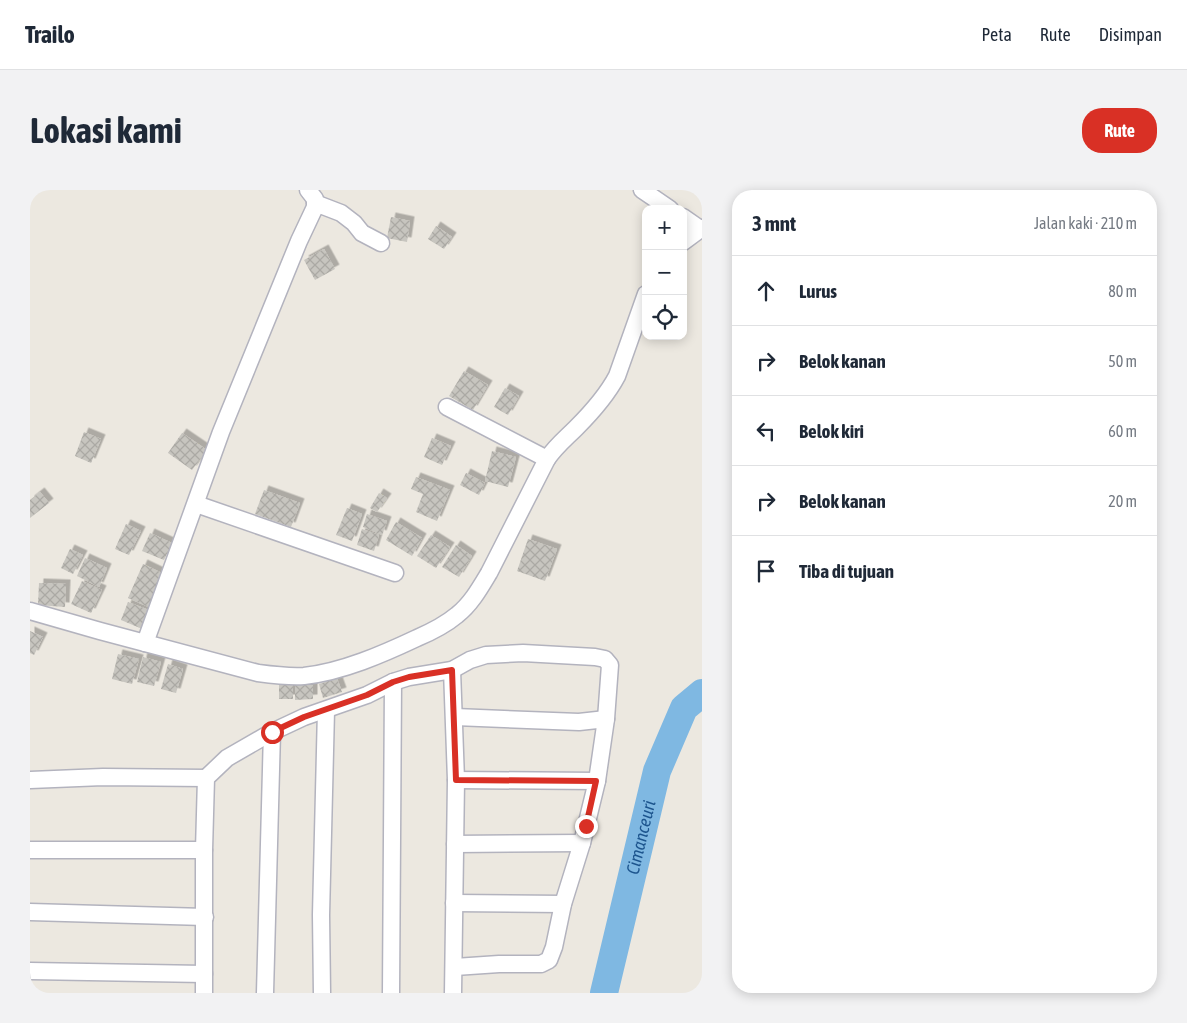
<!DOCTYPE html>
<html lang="id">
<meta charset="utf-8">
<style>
:root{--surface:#fff;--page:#f2f2f3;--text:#1f2937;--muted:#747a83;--line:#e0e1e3;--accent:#d93025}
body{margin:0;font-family:"Asap Condensed",sans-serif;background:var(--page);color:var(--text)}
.controls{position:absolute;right:15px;top:15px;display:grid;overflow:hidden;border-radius:10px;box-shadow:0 2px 12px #0003}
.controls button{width:45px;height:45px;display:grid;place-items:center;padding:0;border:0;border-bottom:1px solid var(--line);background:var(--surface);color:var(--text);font:25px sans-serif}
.stop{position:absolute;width:15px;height:15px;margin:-11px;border:4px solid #d93025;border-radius:50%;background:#fff}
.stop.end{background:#d93025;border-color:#fff;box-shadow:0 1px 5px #0008}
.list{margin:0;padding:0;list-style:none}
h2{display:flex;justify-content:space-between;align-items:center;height:65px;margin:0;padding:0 20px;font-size:21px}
h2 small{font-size:16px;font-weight:400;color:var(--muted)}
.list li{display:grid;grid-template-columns:32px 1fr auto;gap:15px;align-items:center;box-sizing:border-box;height:70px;padding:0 20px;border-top:1px solid var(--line)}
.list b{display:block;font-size:19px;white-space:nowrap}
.list em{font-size:16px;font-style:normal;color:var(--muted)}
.icon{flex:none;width:28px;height:28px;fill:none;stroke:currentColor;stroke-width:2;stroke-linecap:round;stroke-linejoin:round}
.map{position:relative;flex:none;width:672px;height:803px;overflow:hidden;border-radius:20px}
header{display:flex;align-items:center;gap:30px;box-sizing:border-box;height:70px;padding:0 25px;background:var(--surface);border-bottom:1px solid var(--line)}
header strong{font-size:24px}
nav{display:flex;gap:28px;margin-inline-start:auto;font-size:18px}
.intro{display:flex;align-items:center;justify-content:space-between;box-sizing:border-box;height:120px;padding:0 30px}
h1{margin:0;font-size:35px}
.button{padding:12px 22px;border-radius:20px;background:var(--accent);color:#fff;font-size:18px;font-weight:700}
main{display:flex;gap:30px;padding:0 30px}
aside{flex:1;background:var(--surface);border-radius:20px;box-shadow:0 2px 12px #0003}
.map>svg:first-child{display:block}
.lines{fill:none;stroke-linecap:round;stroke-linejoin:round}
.river{stroke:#7fb8e2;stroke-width:28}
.building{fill:url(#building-cross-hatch);filter:url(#shadow)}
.minor-casing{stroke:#b3b3be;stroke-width:19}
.minor{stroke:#fff;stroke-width:16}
.route{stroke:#d93025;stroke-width:6}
.labels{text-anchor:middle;stroke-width:5;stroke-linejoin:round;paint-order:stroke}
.water-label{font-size:18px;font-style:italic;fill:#1d558e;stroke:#fff}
</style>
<header>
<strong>Trailo</strong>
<nav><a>Peta</a><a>Rute</a><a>Disimpan</a></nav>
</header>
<div class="intro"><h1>Lokasi kami</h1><a class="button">Rute</a></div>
<main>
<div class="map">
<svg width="672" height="803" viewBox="0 0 672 803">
<defs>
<pattern id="building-cross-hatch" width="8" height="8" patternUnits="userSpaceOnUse" patternTransform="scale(1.25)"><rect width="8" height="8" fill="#c7c5bf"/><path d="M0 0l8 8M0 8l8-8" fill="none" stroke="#aba9a4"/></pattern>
<filter id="shadow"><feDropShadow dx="4.5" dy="-4.5" stdDeviation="0" flood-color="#0004"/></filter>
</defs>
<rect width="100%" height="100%" fill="#ece8e0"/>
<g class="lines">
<!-- river -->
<path class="river" id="s1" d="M 574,803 L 627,581 L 654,518 L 672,503"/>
</g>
<!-- building -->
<g class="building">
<polygon points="361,27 380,31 377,52 357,48"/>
<polygon points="406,36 422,47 414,59 398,49"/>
<polygon points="294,59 305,79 285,90 274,70"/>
<polygon points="434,181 458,195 443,220 419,206"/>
<polygon points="475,198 489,206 478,225 464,217"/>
<polygon points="54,242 71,249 61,273 45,266"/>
<polygon points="152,243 177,260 162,280 138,263"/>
<polygon points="402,248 421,256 412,275 394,267"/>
<polygon points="462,261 486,267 478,297 455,291"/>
<polygon points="436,283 455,293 449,305 430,295"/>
<polygon points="386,287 420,300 407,331 386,322 393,304 381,299"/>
<polygon points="234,300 270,313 261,337 225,324"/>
<polygon points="10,302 19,313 0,328 0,310"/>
<polygon points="349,303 357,308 347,322 340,318"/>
<polygon points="317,318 332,324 322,351 306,345"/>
<polygon points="337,324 357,331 352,345 333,337"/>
<polygon points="366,332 392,348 382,366 356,350"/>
<polygon points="96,334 111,341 99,365 85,359"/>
<polygon points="332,339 349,345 344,361 327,355"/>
<polygon points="120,343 142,353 134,370 112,361"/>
<polygon points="401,345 420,357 406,378 387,366"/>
<polygon points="498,349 527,359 515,391 487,381"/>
<polygon points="426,355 442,366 429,387 412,377"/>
<polygon points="40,359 53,365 43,384 31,378"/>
<polygon points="55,368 77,378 69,397 47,386"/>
<polygon points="113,374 138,386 123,419 98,408"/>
<polygon points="52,391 72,400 61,423 41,414"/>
<polygon points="9,393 36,394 35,417 8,415"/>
<polygon points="98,412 124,422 117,441 91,430"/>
<polygon points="0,441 13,447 4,465 0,463"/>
<polygon points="88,464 109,469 102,494 82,489"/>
<polygon points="113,467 131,472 124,496 107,492"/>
<polygon points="138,474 153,479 146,503 131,499"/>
<polygon points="307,488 312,502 293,508 289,494"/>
<rect x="249" y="495" width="14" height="14"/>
<polygon points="265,495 283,495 283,509 265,510"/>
</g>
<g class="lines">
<!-- minor casing -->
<g class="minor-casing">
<g id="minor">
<polyline points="612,0 640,19"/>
<polyline points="285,13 311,23 324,33 332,43 351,53"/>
<polyline points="653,27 670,39"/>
<polyline points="653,52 672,38"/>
<polyline points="417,217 517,269"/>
<polyline points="166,314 365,383"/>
<path d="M 0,421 L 70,441 L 228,483 C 243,485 259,487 274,486 C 312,482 353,464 387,448 C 401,442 415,435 427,425 C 441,414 450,398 459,383 L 517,269 C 526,256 535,249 546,238 C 562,222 577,205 587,186 L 616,104"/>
<polyline points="115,453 191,242 269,51 285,17 285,9 278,0"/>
<polyline points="422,480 426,590 423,803"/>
<polyline points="425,527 549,532 576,529 567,591"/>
<polyline points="0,590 73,587 176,588"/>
<polyline points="425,654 552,653"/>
<polyline points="0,660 174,660"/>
<polyline points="424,713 533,714"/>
<polyline points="0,722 175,727"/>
<polyline points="425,777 469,774 511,774 519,770 524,757 533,714 552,653 567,591 426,590"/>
<polyline points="0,781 174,784"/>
<polyline points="174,803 174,660 176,588 197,568 242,542 274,527 337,505 363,492 379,487 422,480 440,470 456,465 493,463 565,467 575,469 580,475 576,529"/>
<polyline points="235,803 242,542"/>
<polyline points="292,803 291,725 296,520"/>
<polyline points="361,803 363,492"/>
</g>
</g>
<!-- minor -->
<use href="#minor" class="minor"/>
</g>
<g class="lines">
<!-- route -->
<polyline class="route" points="242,542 274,527 337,505 363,492 379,487 422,480 426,590 566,591 556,636"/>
</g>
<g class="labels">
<!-- water labels -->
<g class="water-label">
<text dy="6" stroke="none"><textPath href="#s1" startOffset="160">Cimanceuri</textPath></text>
</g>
</g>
</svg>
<div class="controls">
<button>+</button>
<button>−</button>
<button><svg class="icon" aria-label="locate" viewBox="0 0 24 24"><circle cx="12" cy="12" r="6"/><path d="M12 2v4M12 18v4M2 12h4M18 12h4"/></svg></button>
</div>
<div class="stop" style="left:242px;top:542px"></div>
<div class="stop end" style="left:556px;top:636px"></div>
</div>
<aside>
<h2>3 mnt<small>Jalan kaki · 210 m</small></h2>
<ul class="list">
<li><svg class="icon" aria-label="ahead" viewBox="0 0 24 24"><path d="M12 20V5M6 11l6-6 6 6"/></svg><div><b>Lurus</b></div><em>80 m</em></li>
<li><svg class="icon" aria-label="right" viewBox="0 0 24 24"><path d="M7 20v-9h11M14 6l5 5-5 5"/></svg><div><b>Belok kanan</b></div><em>50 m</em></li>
<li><svg class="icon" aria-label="left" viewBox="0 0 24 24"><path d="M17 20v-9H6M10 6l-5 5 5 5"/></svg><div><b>Belok kiri</b></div><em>60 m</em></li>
<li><svg class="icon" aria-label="right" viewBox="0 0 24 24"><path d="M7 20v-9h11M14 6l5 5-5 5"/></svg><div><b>Belok kanan</b></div><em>20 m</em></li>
<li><svg class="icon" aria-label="arrive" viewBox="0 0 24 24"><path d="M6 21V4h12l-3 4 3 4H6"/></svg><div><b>Tiba di tujuan</b></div></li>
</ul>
</aside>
</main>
